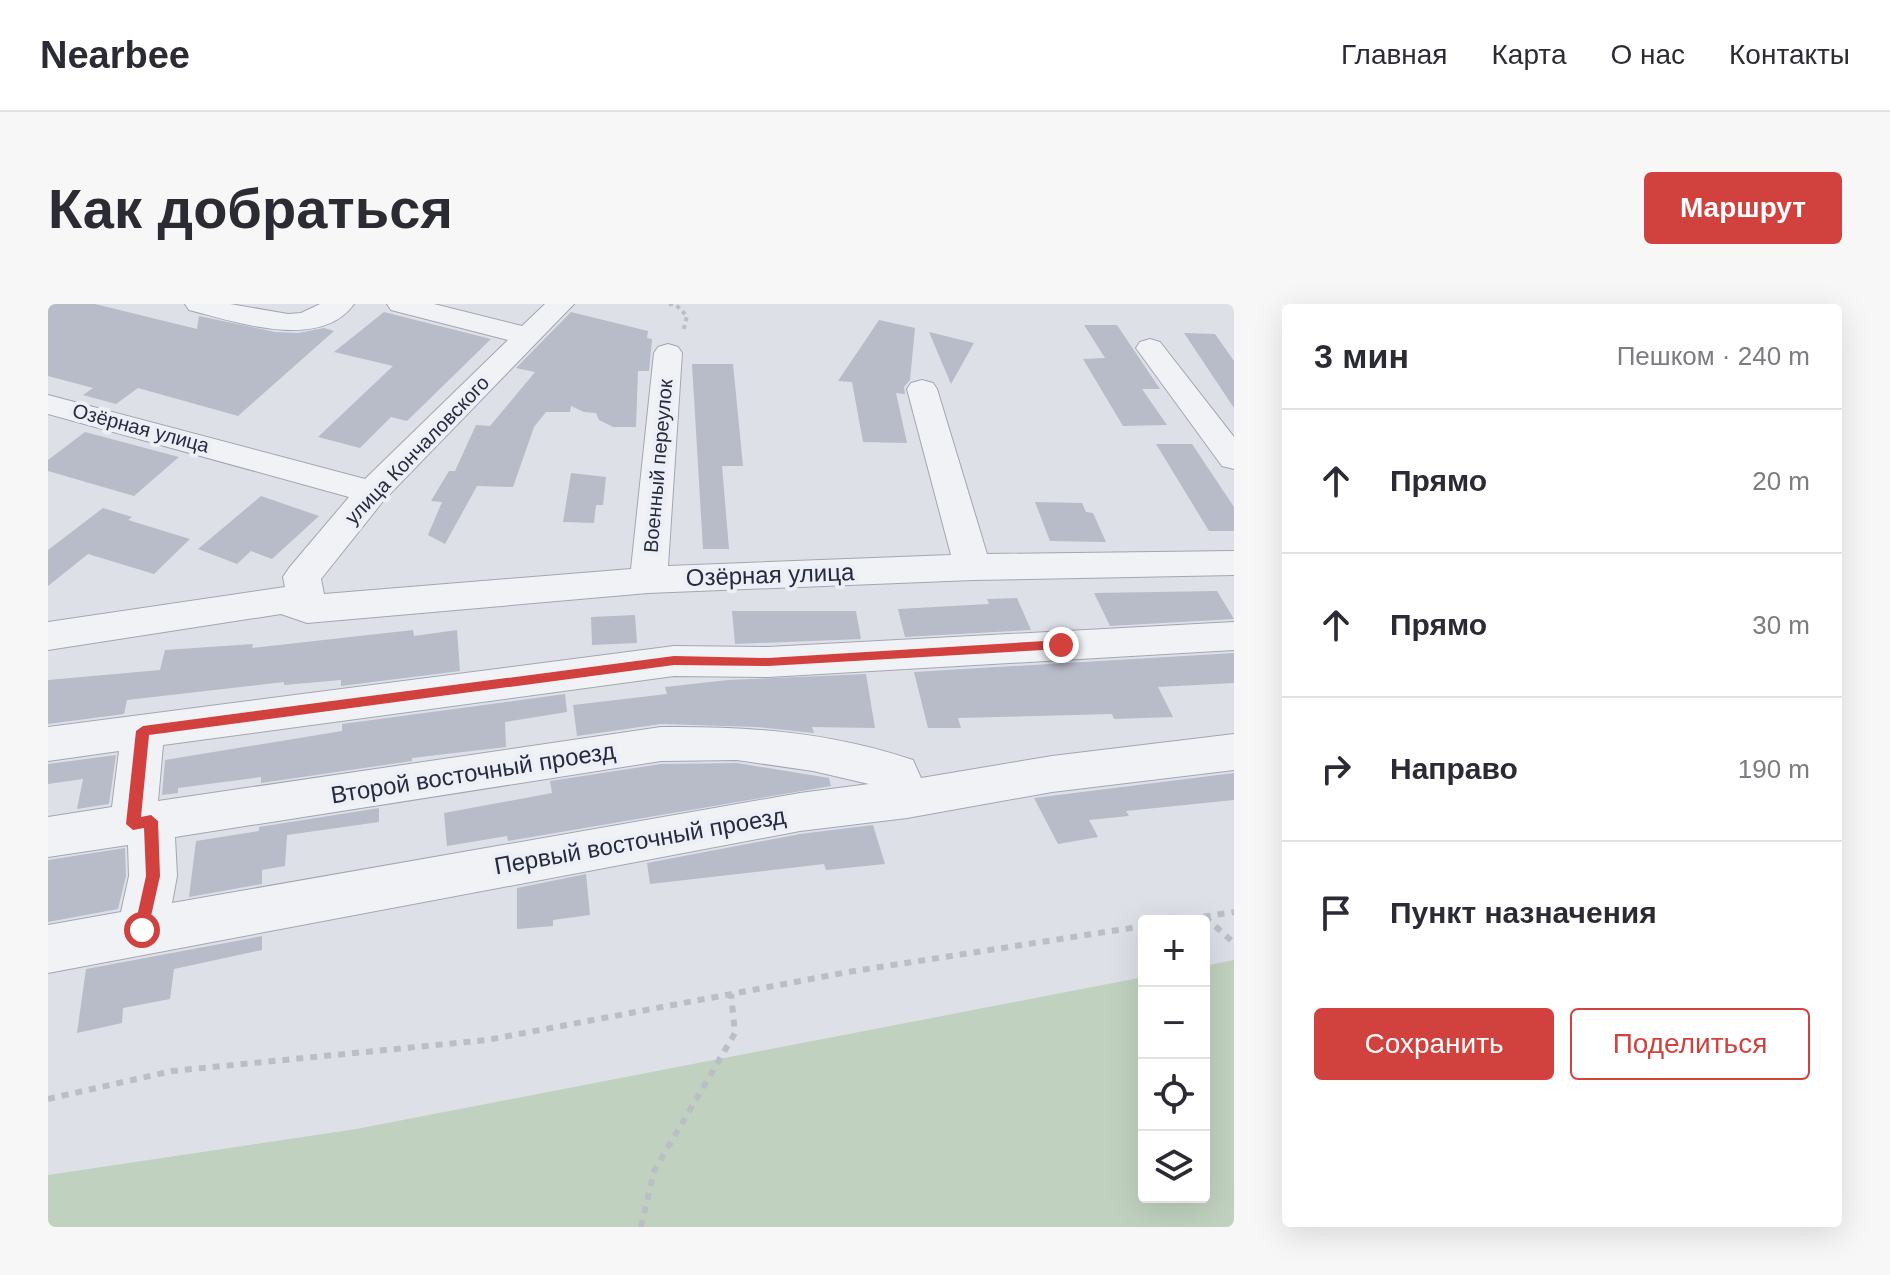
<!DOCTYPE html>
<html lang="ru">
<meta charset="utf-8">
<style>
:root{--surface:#fff;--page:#f7f7f7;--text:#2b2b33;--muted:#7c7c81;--line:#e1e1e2;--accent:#d1423f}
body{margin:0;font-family:Arial,sans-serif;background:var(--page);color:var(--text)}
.controls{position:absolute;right:24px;bottom:24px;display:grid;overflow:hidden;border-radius:8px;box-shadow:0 8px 32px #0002}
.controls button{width:72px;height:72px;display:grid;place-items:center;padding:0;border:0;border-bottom:2px solid var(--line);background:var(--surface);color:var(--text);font:40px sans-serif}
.stop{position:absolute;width:24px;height:24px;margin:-18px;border:6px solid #d1423f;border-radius:50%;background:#fff}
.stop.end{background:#d1423f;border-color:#fff;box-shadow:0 2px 8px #0008}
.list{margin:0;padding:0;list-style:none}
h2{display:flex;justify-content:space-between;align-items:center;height:104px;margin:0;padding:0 32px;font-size:34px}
h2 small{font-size:26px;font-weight:400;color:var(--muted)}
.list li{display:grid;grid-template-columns:52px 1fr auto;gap:24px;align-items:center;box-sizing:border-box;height:144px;padding:0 32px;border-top:2px solid var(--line)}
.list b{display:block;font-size:30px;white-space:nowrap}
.list em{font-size:26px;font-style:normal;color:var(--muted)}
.actions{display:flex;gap:16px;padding:24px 32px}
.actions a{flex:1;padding:18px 0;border:2px solid var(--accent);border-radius:8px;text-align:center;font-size:28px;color:var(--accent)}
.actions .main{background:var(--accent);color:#fff}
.icon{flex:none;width:44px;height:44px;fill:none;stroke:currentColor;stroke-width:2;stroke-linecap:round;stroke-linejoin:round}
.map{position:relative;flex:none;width:1186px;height:923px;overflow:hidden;border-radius:8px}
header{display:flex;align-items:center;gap:48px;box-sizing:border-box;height:112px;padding:0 40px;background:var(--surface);border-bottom:2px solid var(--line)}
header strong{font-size:38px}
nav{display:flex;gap:44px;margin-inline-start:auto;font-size:28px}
.intro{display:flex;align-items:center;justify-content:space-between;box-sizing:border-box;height:192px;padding:0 48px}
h1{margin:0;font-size:56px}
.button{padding:20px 36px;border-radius:8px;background:var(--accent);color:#fff;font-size:28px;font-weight:700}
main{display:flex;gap:48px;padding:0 48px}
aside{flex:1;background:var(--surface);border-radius:8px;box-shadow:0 8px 32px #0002}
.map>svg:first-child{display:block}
.green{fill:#c0d2bf}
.building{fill:#b8bbc8}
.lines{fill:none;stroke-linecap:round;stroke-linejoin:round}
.minor-casing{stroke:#a3a6b2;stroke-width:2}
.path-far1{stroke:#bcbec6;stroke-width:4;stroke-dasharray:4 4;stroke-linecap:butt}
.path{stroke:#bcbec6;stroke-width:6;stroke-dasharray:7 7;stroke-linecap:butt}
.minor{fill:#f1f2f6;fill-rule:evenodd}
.route{fill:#d1423f}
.labels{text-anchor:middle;stroke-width:8;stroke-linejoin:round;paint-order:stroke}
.far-street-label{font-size:20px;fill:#272b3f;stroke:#edeff6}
.street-label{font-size:24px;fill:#272b3f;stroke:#edeff6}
</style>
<header>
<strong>Nearbee</strong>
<nav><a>Главная</a><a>Карта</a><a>О нас</a><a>Контакты</a></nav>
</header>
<div class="intro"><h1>Как добраться</h1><a class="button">Маршрут</a></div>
<main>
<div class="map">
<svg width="1186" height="923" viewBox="0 0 1186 923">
<rect width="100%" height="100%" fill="#dee0e8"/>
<!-- green -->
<polygon class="green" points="1186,656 1186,923 0,923 0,871 308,825 1096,673 1096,893 1156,893 1156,662"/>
<!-- building -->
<g class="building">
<polygon points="0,0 47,0 149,25 151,12 227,28 250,29 276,24 286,27 190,112 90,84 68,100 35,91 45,84 0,72"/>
<polygon points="336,8 443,35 359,117 343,113 312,144 270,133 345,62 286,48"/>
<polygon points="523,8 600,27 599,34 604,35 601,67 590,67 588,123 565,123 551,116 548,109 536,108 523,102 522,108 498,108 486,123 465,183 429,182 397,240 380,231 394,198 383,197 401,167 407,167 428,121 442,122 487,68 468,64"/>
<polygon points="831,16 867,24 862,76 856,83 857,90 848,89 859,139 815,138 804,78 790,77"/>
<polygon points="1036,21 1069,21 1112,85 1094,85 1119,121 1075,122 1035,55 1057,54"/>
<polygon points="881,28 926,39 903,80"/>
<polygon points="1136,29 1167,30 1186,57 1186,104"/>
<polygon points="644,60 685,60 695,162 674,162 681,245 655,245"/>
<polygon points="37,128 131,153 86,192 0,167 0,156"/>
<polygon points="1108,140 1144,140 1186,203 1186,227 1161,227"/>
<polygon points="523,169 558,173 555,201 548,201 546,219 515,218"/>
<polygon points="213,192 271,212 224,255 203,247 189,260 150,245"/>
<polygon points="987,198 1034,199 1038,208 1045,209 1058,238 1002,237"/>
<polygon points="55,204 84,213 80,216 142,235 106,270 40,250 0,282 0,246"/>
<polygon points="1169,287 1186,315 1062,322 1046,289"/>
<polygon points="969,294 983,326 857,333 850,305 941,300 939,295"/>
<polygon points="684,307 808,307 813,335 687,340"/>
<polygon points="587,311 589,339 544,341 543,313"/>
<polygon points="365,326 366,332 409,326 412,367 293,382 293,376 236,381 236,378 79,396 76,410 0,420 0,376 112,366 117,346 205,340 204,344"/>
<polygon points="1186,349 1186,379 1110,383 1125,413 1066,415 1064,410 910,414 913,424 880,424 866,368"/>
<polygon points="818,370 827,424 764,423 766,429 709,423 613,420 529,432 525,401 619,390 617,383 680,376"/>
<polygon points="517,390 519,408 457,418 458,443 364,454 364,457 213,479 213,473 130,484 130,489 114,491 117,456 294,427 294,420"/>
<polygon points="68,451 61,500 29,505 35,475 0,480 0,460"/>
<polygon points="689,459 781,474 783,482 460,537 459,532 399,542 396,509 504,489 502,477 613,460"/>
<polygon points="1186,469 1186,496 1078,507 1081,512 1041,516 1050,533 1010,540 986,494"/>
<polygon points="331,504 331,518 239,531 237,562 214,566 214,580 141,593 148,537 211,527 211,523"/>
<polygon points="825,521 837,560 778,566 776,560 602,580 599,559 752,530"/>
<polygon points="77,544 78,572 70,605 0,618 0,556"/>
<polygon points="538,570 542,611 505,616 505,622 469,625 469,584"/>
<polygon points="214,632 214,646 126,665 122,695 75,704 74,719 29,729 38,665"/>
</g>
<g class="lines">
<!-- minor casing -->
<g class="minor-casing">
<g id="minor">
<path d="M 137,0 L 182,0 L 240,10 L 253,9 L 272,0 L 306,0 C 272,48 185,17 141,6 Z"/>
<polygon points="339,0 386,0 474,22 497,0 526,0 336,196 273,275 276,290 583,265 606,49 610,43 620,40 630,43 634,49 620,262 903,251 859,85 863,79 874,76 885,79 889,85 939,250 1186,247 1186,271 925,276 600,289 259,319 233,310 0,346 0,318 237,283 235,273 241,264 301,193 0,110 0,91 317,175 460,36 343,6"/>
<polygon points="1102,35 1112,38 1186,133 1186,165 1174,162 1088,44 1092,38"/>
<path d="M 1186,318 L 1186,346 L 720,373 L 626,372 L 115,441 L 110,497 L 613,423 C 698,422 783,428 865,456 L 873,474 L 1004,452 L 1186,430 L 1186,466 L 1004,488 L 859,514 L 752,527 L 0,669 L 0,621 L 73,608 L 81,572 L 80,541 L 0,553 L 0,513 L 64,503 L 71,447 L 0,457 L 0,423 L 626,342 L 720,343 ZM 689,456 L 765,467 L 821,480 L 752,489 L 124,599 L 129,572 L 127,533 L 613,457 Z"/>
</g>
</g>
<!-- path-far1 -->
<polyline class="path-far1" points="621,0 628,1 639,12 635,28"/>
<!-- path -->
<g class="path">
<polyline points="1157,613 1186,639"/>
<polyline points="1128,617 1186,608"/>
<polyline points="0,795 124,767 439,736 800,668 1096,622"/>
<polyline points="593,923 606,867 687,729 683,690"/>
</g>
<!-- minor -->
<use href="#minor" class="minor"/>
</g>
<!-- route -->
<polygon class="route" points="1013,336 1019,341 1013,345 720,362 626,361 101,431 93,513 103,511 110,517 112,572 99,630 88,630 86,626 98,572 96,524 85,526 78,520 88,427 95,422 626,352 720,354"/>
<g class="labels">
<!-- far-street labels -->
<g class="far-street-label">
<text transform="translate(93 124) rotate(15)" y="7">Озёрная улица</text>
<text transform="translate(369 146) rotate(-46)" y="7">улица Кончаловского</text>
<text transform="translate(610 162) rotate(-85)" y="7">Военный переулок</text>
</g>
<!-- street labels -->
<g class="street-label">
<text transform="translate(722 271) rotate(-2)" y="8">Озёрная улица</text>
<text transform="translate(425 469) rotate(-9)" y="8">Второй восточный проезд</text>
<text transform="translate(592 537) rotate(-10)" y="8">Первый восточный проезд</text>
</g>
</g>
</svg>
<div class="controls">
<button>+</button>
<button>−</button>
<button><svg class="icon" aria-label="locate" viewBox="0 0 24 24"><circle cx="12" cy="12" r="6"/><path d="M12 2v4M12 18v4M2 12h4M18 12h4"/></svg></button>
<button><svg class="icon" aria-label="layers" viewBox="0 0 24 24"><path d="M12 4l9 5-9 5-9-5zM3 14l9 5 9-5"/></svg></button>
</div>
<div class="stop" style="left:94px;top:626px"></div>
<div class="stop end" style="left:1013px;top:341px"></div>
</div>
<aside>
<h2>3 мин<small>Пешком · 240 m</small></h2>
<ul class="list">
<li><svg class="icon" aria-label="ahead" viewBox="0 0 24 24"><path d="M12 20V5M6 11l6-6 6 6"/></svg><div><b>Прямо</b></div><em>20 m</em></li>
<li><svg class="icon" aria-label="ahead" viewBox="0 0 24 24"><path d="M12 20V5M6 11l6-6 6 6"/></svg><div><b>Прямо</b></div><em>30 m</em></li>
<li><svg class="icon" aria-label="right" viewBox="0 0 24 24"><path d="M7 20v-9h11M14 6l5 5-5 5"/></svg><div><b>Направо</b></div><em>190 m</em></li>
<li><svg class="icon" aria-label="arrive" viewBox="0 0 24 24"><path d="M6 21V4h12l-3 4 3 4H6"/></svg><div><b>Пункт назначения</b></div></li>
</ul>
<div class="actions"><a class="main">Сохранить</a><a>Поделиться</a></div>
</aside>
</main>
